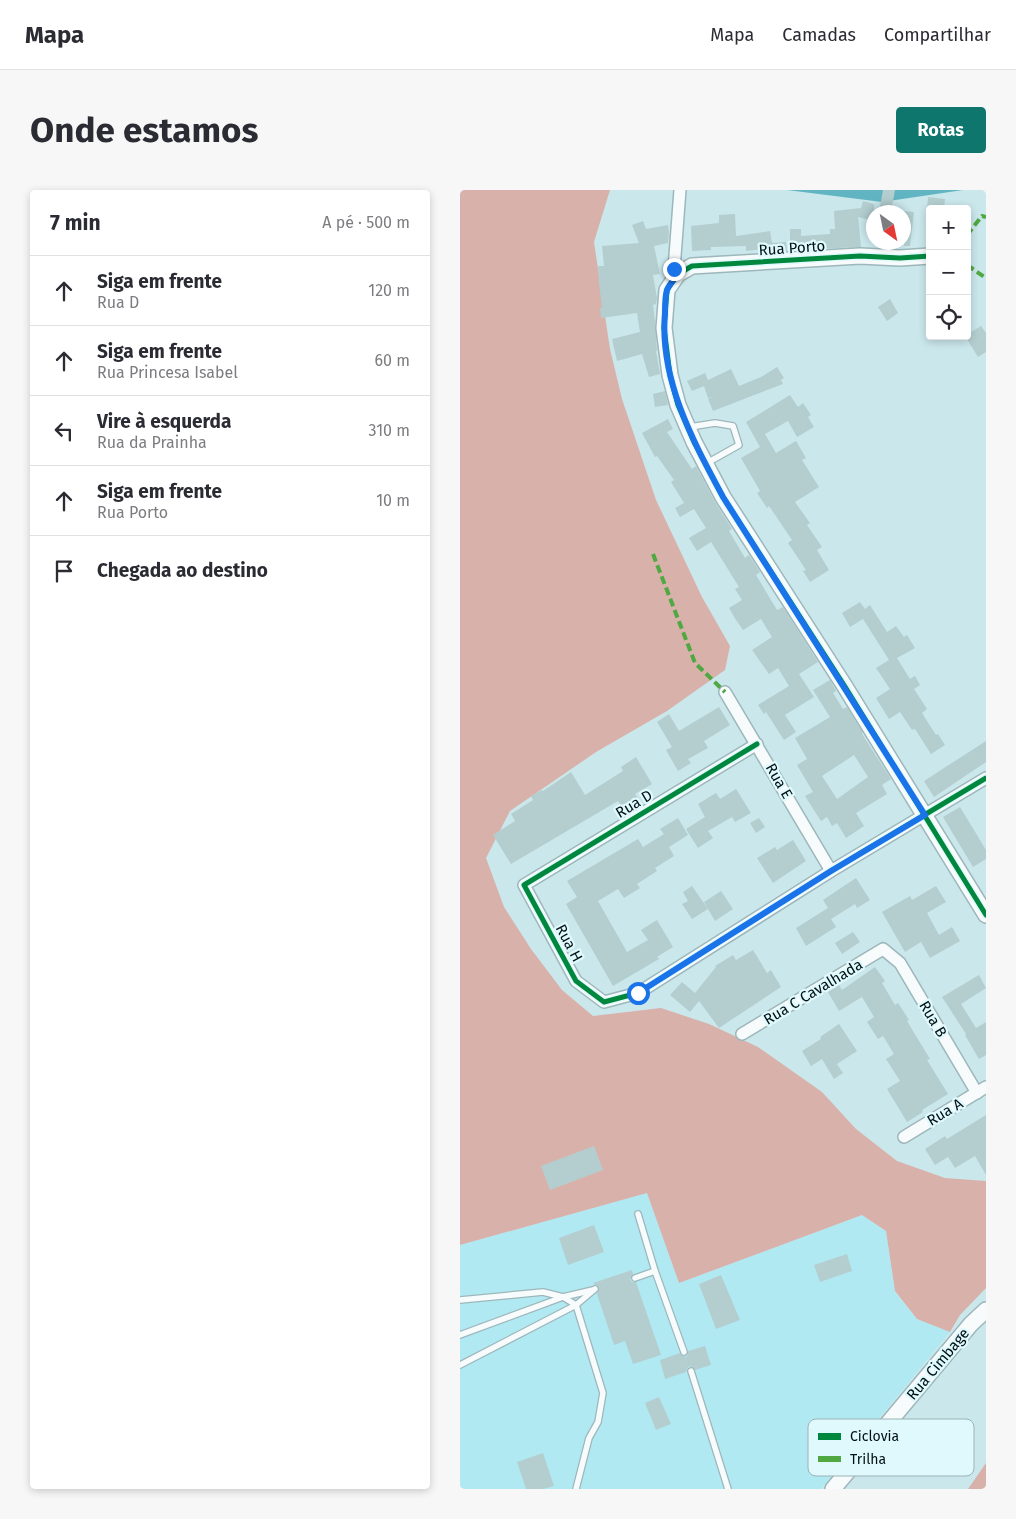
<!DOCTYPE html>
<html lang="pt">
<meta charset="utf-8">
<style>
:root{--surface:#fff;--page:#f7f7f7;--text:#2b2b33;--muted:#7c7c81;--line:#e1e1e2;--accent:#0f766e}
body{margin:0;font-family:"Fira Sans",sans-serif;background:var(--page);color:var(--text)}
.controls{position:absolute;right:15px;top:15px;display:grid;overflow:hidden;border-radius:5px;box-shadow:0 2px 8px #0003}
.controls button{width:45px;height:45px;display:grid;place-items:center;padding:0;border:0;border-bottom:1px solid var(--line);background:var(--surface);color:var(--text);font:25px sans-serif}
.compass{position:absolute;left:406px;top:15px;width:45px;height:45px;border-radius:50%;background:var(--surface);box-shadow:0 2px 8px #0003;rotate:147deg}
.stop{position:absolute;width:15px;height:15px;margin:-11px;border:4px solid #1a73e8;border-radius:50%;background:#fff}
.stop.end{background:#1a73e8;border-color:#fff;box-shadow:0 1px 5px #0008}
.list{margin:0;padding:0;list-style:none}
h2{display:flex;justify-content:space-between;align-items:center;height:65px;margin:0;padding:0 20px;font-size:21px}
h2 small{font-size:16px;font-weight:400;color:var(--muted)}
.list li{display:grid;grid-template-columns:32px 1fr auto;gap:15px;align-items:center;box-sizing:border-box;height:70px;padding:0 20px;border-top:1px solid var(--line)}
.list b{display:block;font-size:19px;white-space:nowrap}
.list p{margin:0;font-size:16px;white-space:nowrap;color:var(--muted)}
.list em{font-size:16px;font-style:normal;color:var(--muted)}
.icon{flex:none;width:28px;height:28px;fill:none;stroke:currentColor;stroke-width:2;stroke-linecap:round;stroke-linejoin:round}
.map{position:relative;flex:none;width:526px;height:1299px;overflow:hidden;border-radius:5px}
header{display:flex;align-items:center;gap:30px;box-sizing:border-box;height:70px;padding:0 25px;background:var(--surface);border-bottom:1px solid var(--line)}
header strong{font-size:24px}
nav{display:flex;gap:28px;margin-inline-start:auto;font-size:18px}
.intro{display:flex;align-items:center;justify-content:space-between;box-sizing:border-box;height:120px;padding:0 30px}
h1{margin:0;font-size:35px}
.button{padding:12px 22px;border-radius:5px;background:var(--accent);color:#fff;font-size:18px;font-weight:700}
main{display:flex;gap:30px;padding:0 30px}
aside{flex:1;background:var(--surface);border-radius:5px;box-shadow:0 2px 8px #0003}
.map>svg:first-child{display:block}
.built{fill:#b1e9f3}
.forest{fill:#d9b1ab}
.water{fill:#61b5c3}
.building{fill:#b4cecf;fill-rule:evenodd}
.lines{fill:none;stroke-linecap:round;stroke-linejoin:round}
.lane-casing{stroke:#9db7bb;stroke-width:8}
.street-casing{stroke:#9db7bb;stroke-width:14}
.secondary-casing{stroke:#9db7bb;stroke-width:18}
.lane{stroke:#f7fbfc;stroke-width:5.5}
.street{stroke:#f7fbfc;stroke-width:11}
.secondary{stroke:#f7fbfc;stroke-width:15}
.quiet{stroke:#4fa842;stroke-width:4;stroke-dasharray:8 4;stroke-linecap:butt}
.cycleway-casing{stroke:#dff9fd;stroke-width:8}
.cycleway{stroke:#00873e;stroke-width:5}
.route{stroke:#1a73e8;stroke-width:6}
.labels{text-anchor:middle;stroke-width:4.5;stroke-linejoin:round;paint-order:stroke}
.street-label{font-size:15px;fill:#001014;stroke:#dff9fd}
.key{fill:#dff9fd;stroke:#9cb3b7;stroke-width:1}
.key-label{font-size:14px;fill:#001014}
</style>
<header>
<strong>Mapa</strong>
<nav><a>Mapa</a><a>Camadas</a><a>Compartilhar</a></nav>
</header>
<div class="intro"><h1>Onde estamos</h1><a class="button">Rotas</a></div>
<main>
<aside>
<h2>7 min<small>A pé · 500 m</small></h2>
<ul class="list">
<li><svg class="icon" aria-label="ahead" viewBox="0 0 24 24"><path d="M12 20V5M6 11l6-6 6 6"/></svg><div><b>Siga em frente</b><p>Rua D</p></div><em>120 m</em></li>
<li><svg class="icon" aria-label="ahead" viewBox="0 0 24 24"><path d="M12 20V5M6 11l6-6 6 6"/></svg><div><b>Siga em frente</b><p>Rua Princesa Isabel</p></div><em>60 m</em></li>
<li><svg class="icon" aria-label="left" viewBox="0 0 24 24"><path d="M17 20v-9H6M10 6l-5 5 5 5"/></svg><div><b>Vire à esquerda</b><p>Rua da Prainha</p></div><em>310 m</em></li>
<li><svg class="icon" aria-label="ahead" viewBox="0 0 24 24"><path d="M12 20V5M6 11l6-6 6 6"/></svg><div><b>Siga em frente</b><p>Rua Porto</p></div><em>10 m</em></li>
<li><svg class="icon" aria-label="arrive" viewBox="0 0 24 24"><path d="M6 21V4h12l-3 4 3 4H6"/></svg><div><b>Chegada ao destino</b></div></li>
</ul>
</aside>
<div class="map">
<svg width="526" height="1299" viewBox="0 0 526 1299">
<rect width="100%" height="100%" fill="#cae7ec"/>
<!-- built -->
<polygon class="built" points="187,1003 219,1093 402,1025 426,1041 435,1102 457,1129 490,1142 361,1299 0,1299 0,1055"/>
<!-- forest -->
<g class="forest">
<polygon points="0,0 150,0 134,52 150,159 162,209 196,310 242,407 270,456 265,480 207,521 136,562 50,621 26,668 44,717 71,759 102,800 133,826 201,818 249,834 298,857 362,902 396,939 437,971 485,988 526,991 526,1098 500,1125 490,1142 457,1129 435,1101 426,1041 402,1025 219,1093 187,1003 0,1055"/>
<polygon points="526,1273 526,1299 508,1299"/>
</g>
<!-- water -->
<polygon class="water" points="327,0 503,0 422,12"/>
<!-- building -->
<g class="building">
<polygon points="423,0 435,0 431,22 419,22"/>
<polygon points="468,7 485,9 484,19 467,19"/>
<polygon points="403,11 414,14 414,31 398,27 401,57 353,59 353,57 330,57 330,39 341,39 341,46 370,44 370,39 375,39 374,21 401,18"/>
<polygon points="444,21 454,22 450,56 444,56"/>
<polygon points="275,24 276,46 310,41 312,53 326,52 327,61 304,62 304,59 286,61 286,56 251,57 251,60 232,61 231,36 259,33 259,25"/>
<polygon points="183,31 186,39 208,35 209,42 208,53 194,56 200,84 193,85 197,108 196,114 193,115 195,131 197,161 196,161 200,184 189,187 182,164 157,171 152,149 180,142 177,123 141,128 140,118 142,118 139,93 138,76 144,76 142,56 179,53 172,35"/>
<polygon points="430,109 438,123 427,131 418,117"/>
<polygon points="521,136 526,143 526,162 518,167 505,146"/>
<polygon points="317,177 324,188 321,190 323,194 253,221 248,209 252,207 248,208 244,196 232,201 227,191 245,183 248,190 271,179 279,196 301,187"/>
<polygon points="205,201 208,215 195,217 193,204"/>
<polygon points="330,205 338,217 343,213 351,225 348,227 354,237 337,247 328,231 305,244 316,263 336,251 346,268 342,270 359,297 335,312 350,333 347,335 362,357 357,360 369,380 350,392 343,381 346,380 328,353 332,350 309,316 307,318 297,303 300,301 281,268 300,257 286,232"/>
<polygon points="208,229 213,239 207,242 232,279 236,276 255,312 272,339 269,341 285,368 289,365 300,382 296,385 317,420 323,417 358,472 339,484 354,507 325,525 336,542 324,550 306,522 304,524 298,515 329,496 318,478 309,484 292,460 312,447 301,429 283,440 276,430 269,418 282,410 275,399 279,397 251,352 237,361 229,348 246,338 234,319 220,327 215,318 224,313 211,292 214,290 197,266 195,267 182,243"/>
<polygon points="400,412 405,419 410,415 427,442 436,436 444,447 447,445 455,458 437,468 450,489 455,486 460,495 454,499 467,519 462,523 476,545 478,544 485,555 471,564 455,539 452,540 440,522 429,529 416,508 430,499 416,478 429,470 403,429 390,437 382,423"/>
<path d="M 370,490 L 376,501 L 373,503 L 383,519 L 387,517 L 403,543 L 402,544 L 431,589 L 422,595 L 427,604 L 396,623 L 404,636 L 386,648 L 377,633 L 372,636 L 367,627 L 361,631 L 345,606 L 353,602 L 337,575 L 347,569 L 335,548 L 370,527 L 353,500 ZM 394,565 L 408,587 L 377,609 L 362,586 Z"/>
<polygon points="259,517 270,535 244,551 248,558 228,569 231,573 218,581 206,560 212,557 197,532 209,524 219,541"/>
<polygon points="526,551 526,572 474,607 464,591"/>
<polygon points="176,567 192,594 175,604 178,608 162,617 158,611 51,674 33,645 55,631 51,624 73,610 71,606 82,600 83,601 111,582 125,605 163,581 161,577"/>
<polygon points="276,599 291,623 275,632 272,627 248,641 253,648 238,658 226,639 245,627 238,614 256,603 260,609"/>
<polygon points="500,617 526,660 526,669 513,677 483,627"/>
<polygon points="218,628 228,645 209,657 214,666 195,678 197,681 177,694 180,698 164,708 158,699 138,711 167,762 188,750 181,740 197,730 213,757 197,767 199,769 153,796 106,714 117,707 107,691 178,649 183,657 204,644 200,639"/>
<polygon points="299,628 305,637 296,643 290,633"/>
<polygon points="333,650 346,671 313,693 297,668 315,657 317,660"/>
<polygon points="396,688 410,710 397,718 395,714 371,729 376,737 346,756 336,738 368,718 363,710"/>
<polygon points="232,696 248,719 232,729 222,714 228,711 223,702"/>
<polygon points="476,696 486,712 467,723 479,745 492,737 500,751 470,768 461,752 445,762 422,722 450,706 452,710"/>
<polygon points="261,701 273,719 255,731 244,712"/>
<polygon points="393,742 400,752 382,764 375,753"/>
<polygon points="293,760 307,783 311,780 321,797 259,838 239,811 230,822 210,805 222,792 235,803 256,777 255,776 273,765 276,770"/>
<polygon points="415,777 425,791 422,793 435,815 438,813 449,830 447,831 470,869 467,870 488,904 462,920 463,922 447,932 427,899 440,891 426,869 434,864 423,846 418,849 407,832 414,827 402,807 379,821 368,802 379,795 382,800"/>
<polygon points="519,785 526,798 501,814 516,838 526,832 526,865 519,869 505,845 506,844 482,807"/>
<polygon points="379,834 397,861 377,874 383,883 374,889 362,869 351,876 342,861 361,849 360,847"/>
<polygon points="526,925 526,985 515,966 495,978 488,967 475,975 465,959 485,946 487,949"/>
<polygon points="134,956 143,980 90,1000 81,976"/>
<polygon points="134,1035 144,1062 108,1075 99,1048"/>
<polygon points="387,1064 392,1081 360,1092 354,1075"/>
<polygon points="172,1080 173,1084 170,1089 172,1092 176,1092 201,1165 173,1174 165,1151 154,1155 137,1104 139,1098 133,1093"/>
<polygon points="261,1085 280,1130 256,1139 239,1094"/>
<polygon points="245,1156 251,1175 235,1180 230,1176 227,1178 226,1182 205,1189 200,1170 220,1163 225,1167 228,1165 228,1161"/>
<polygon points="199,1207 211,1234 196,1240 185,1213"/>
<polygon points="83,1263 94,1296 83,1299 66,1299 57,1272"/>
</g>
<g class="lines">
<!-- lane casing -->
<g class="lane-casing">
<g id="lane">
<polyline points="230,237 255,233 273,236 279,255 247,273"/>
<polyline points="178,1024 195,1081 224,1162"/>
<polyline points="175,1088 195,1081"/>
<polyline points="0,1110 83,1102 103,1107 116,1115 143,1203 138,1232 129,1248 116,1299"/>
<polyline points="0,1145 103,1107 133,1100"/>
<polyline points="0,1175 116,1115 135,1099"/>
<polyline points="231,1181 268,1299"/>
</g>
</g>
<!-- street casing -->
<g class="street-casing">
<g id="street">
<polyline points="218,84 214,79 220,0"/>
<polyline points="265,502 371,681"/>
<polyline points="297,554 64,695 116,791 144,812 178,803 371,681 526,588"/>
<polyline points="282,844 423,759 440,773 517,903"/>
<polyline points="444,947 526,897"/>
</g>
</g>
<!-- secondary casing -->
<g class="secondary-casing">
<g id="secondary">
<polyline points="470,66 440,68 400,66 232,76 218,84 207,100 204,138 210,185 218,215 234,252 263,307 384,495 526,725"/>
<polyline points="373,1299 511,1134 526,1120"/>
</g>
</g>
<!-- lane -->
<use href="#lane" class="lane"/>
<!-- street -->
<use href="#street" class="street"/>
<!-- secondary -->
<use href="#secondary" class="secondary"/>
<!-- quiet -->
<g class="quiet">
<polyline points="507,45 522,26 526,27"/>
<polyline points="507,75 526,88"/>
<polyline points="193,364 235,473 265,502"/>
</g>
<!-- cycleway casing -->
<g class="cycleway-casing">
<g id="cycleway">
<polyline points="470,66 440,68 400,66 232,76 218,84 207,100 204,138 210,185 218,215 234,252 263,307 384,495 526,725"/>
<polyline points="297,554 64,695 116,791 144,812 178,803 371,681 526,588"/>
</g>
</g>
<!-- cycleway -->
<use href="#cycleway" class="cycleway"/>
</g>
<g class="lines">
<!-- route -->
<path class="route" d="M 178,803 L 371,681 L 465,625 L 263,307 C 233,251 199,189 205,123 C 205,116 205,106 207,100 C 209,94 215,89 218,84 L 214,79"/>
</g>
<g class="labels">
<!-- street labels -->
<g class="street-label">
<text transform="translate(332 58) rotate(-4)" y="5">Rua Porto</text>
<text transform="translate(319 591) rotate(60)" y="5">Rua E</text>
<text transform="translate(174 614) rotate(-31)" y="5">Rua D</text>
<text transform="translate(109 753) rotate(62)" y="5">Rua H</text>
<text transform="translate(353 802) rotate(-31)" y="5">Rua C Cavalhada</text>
<text transform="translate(473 829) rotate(59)" y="5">Rua B</text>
<text transform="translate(485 922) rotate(-31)" y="5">Rua A</text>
<text transform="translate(478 1174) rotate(-50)" y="5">Rua Cimbage</text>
</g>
</g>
<!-- legend -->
<rect x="348" y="1229" width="166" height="57" rx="8" class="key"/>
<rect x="358" y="1243" width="23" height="7" fill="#00873e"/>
<rect x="358" y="1266" width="23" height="6" fill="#4fa842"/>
<g class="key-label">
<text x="390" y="1251">Ciclovia</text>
<text x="390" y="1274">Trilha</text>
</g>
</svg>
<div class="controls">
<button>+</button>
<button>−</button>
<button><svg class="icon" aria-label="locate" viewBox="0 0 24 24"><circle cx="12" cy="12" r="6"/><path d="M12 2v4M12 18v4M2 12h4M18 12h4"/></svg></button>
</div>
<svg class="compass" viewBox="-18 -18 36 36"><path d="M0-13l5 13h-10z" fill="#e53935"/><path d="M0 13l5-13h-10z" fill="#7c7c81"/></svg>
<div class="stop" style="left:178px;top:803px"></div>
<div class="stop end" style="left:214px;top:79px"></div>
</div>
</main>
